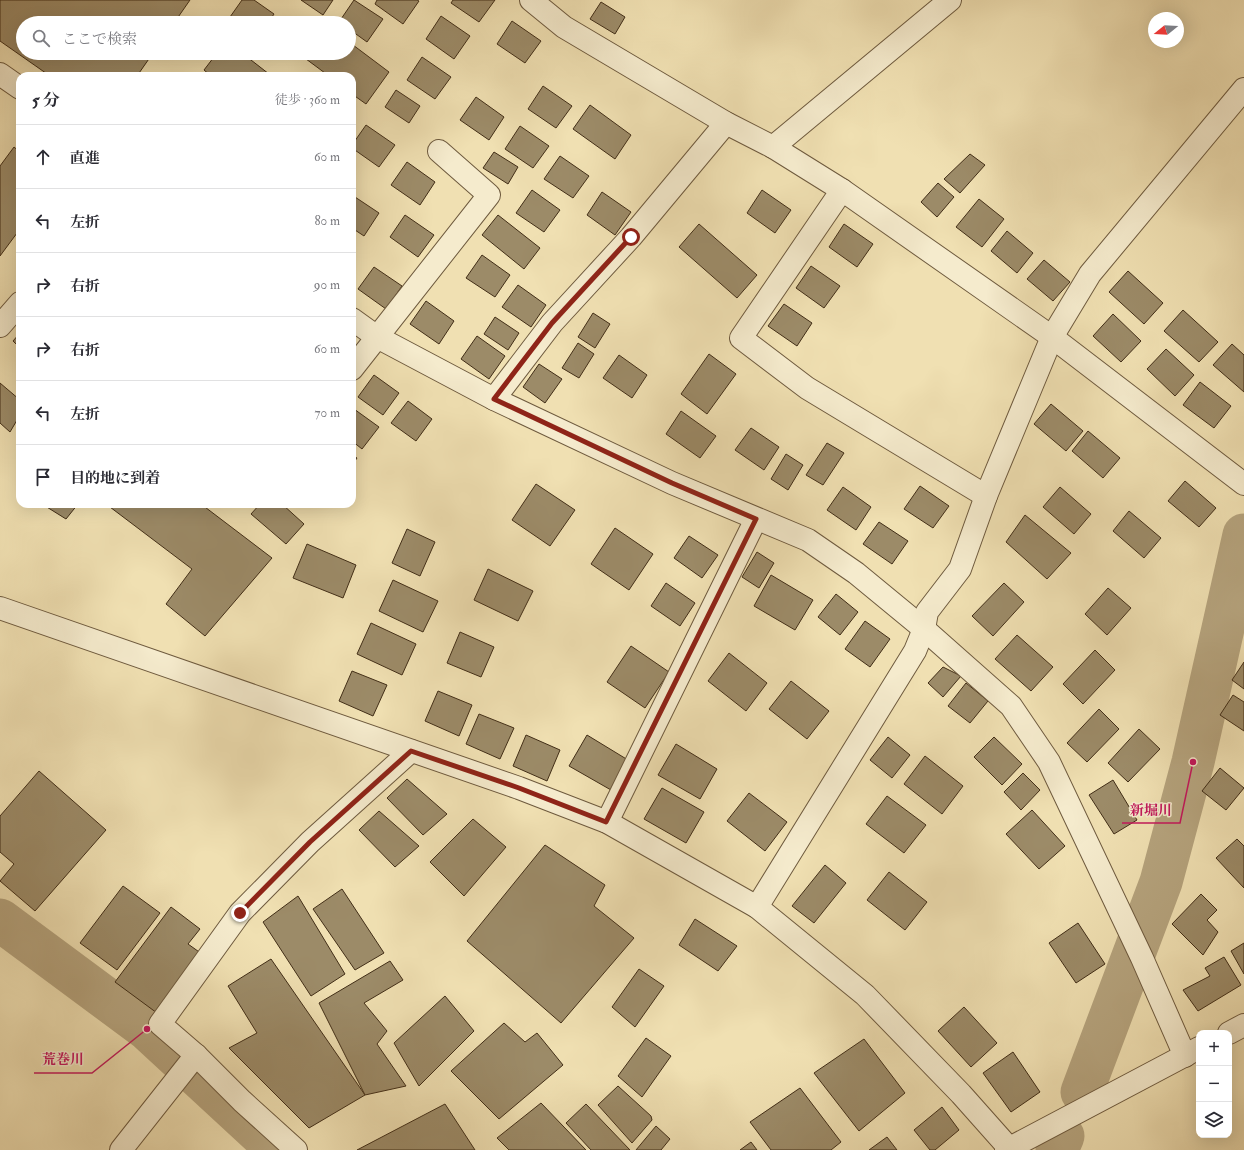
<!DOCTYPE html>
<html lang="ja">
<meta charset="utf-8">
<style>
:root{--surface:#fff;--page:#f7f7f7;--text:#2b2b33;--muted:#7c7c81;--line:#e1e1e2}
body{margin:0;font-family:"IM FELL Double Pica","Noto Serif JP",serif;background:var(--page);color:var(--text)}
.controls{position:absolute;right:12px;bottom:12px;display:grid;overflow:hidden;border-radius:8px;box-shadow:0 4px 16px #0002}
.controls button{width:36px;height:36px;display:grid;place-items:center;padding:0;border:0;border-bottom:1px solid var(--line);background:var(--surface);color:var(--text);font:20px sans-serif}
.compass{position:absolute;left:1148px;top:12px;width:36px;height:36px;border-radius:50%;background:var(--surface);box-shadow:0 4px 16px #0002;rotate:252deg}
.stop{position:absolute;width:12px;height:12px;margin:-9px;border:3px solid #8f2418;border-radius:50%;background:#fff}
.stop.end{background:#8f2418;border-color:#fff;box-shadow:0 1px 4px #0008}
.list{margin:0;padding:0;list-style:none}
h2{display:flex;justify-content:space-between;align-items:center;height:52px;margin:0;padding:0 16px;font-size:17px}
h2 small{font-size:13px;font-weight:400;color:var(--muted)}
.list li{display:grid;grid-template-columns:26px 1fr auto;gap:12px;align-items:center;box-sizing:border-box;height:64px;padding:0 16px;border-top:1px solid var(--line)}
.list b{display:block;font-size:15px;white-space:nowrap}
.list em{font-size:13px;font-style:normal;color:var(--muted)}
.icon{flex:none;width:22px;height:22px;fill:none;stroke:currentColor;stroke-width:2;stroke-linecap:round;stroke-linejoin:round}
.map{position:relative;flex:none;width:1244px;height:1150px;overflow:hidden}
.search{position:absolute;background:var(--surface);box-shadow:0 4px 16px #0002;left:16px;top:16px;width:340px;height:44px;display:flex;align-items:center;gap:10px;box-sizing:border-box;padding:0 14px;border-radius:22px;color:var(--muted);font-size:15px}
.panel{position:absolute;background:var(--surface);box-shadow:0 4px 16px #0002;left:16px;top:72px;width:340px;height:436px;border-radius:12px}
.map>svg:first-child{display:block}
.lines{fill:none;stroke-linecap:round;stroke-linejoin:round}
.river{stroke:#b5a37d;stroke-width:43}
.building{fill:#9c8b68;stroke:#422e17}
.minor-casing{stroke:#6e5a3e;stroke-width:24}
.tertiary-casing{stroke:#6e5a3e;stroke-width:24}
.minor{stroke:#f5ebcd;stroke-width:22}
.tertiary{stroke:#f5ebcd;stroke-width:22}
.route{stroke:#8f2418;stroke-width:5}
.leader{fill:none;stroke:#c2185b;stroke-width:1.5}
.callout-dot{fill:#c2185b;stroke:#f5ebcd;stroke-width:1.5}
.callout-label{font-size:14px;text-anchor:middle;font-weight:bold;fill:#c2185b;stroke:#f5ebcd;stroke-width:3;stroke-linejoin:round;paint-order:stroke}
</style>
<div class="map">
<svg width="1244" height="1150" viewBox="0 0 1244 1150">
<rect width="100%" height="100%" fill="#f0e0b2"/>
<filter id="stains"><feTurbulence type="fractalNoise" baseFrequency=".005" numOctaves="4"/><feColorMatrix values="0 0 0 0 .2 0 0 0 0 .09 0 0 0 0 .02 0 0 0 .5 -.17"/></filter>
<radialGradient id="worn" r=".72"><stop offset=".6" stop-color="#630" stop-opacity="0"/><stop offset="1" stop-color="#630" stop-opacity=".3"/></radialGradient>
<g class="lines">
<!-- river -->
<g class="river">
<polyline points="0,920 147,1029 278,1150"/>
<polyline points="1082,1092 1161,882 1193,762 1244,535"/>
<polyline points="1057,1150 1063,1136"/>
</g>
</g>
<!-- building -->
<g class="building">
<polygon points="0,0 190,0 174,23 23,23 23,53 153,53 137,76 50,76 0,41"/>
<polygon points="242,0 254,0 274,14 268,23 239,23 230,17"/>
<polygon points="301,0 333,0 323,15"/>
<polygon points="354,0 383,19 367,42 349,29 349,23 339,22"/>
<polygon points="377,0 417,0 419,1 403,24 375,4"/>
<polygon points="453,0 495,0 479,22 451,3"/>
<polygon points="601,2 625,17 615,34 590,19"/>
<polygon points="441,16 470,36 454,59 426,39"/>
<polygon points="512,21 541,41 525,63 497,44"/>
<polygon points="349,42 389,72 366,104 352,94 352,76 329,76 302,56 304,53 349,53"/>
<polygon points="217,53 242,53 269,74 268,76 211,76 204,70"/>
<polygon points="422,57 451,77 435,99 407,80"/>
<polygon points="543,86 572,106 556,128 528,109"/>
<polygon points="396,90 420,106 409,123 385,107"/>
<polygon points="476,97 504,117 489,140 460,120"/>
<polygon points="590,105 631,135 615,159 573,129"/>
<polygon points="366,125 395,145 379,167 352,148 352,145"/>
<polygon points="520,126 549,146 533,168 505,149"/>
<polygon points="14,147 20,152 20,229 0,256 0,166"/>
<polygon points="494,152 518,167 508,184 483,168"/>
<polygon points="970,154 985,165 960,193 944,179"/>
<polygon points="560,156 589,176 573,198 544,179"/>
<polygon points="407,162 435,182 420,205 391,185"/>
<polygon points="938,183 954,197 937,217 921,202"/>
<polygon points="532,190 560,210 544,232 516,213"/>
<polygon points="762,190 791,210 775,233 747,213"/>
<polygon points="602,192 631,212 615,235 587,215"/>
<polygon points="352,195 379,213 364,236 352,228"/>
<polygon points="979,199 1004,219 982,247 956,227"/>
<polygon points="405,215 434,235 418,257 390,237"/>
<polygon points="498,215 540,248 524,269 482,235"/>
<polygon points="699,224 757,275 737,298 679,247"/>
<polygon points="844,224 873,244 857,267 829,247"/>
<polygon points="1007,231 1033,253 1017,273 991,251"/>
<polygon points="482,255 510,275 495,297 466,278"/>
<polygon points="1044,260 1070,282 1053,301 1027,279"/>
<polygon points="811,266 840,286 824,308 796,288"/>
<polygon points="374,267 402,286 386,309 358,289"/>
<polygon points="1128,271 1163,303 1144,324 1109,292"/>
<polygon points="518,285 546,305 531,327 502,307"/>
<polygon points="426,301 454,321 439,344 410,324"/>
<polygon points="784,304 812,323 797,346 768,326"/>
<polygon points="1183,310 1218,342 1199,362 1164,331"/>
<polygon points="593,313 610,324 595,348 578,337"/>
<polygon points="1113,314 1141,341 1121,362 1093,336"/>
<polygon points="495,317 519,333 508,350 484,334"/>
<polygon points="20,333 20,348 13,341"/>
<polygon points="477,336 505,356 489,379 461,359"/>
<polygon points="578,343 594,354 579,378 562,368"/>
<polygon points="1232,344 1244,355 1244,392 1213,365"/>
<polygon points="1166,349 1194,375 1175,396 1147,369"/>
<polygon points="709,354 736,374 707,414 681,394"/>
<polygon points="619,355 647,375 632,398 603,378"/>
<polygon points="539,364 562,379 545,403 523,387"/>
<polygon points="374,375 399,393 383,415 358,397"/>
<polygon points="1200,382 1231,406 1214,428 1183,405"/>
<polygon points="0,383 20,400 20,415 10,432 0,423"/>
<polygon points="408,401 432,419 416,441 391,423"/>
<polygon points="1051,404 1083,431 1066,451 1034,424"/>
<polygon points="354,409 379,427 362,449 352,441 352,411"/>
<polygon points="681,411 716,436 700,458 666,434"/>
<polygon points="751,428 779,447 764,470 735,450"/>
<polygon points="1088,431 1120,458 1103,478 1072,451"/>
<polygon points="827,443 844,453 823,485 806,475"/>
<polygon points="786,454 803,465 788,490 771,479"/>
<polygon points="352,455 357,458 352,465"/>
<polygon points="1185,481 1216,508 1199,527 1168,501"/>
<polygon points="536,484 575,510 550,546 512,520"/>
<polygon points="920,486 949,506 933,528 904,509"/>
<polygon points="843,487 871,507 856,530 827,510"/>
<polygon points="1060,487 1091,514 1074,534 1043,507"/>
<polygon points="42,504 78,504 66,519"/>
<polygon points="106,504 201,504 272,558 205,636 166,604 192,569"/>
<polygon points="260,504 282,504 304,524 286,544 251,514"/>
<polygon points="1129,511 1161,538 1144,558 1113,531"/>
<polygon points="1025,515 1071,553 1047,579 1006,542"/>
<polygon points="879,522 908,541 892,564 863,544"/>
<polygon points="615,528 653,554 629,590 591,564"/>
<polygon points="407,529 435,542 420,576 392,563"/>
<polygon points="689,536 718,555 702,578 674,558"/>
<polygon points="307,544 356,565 343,598 293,578"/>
<polygon points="757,552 774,563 759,588 742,577"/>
<polygon points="488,569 533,591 518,621 474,600"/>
<polygon points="771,575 813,600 795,630 754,606"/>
<polygon points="393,580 438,601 423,632 379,611"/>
<polygon points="666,583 695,603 680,626 651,606"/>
<polygon points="1004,583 1024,602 993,636 972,616"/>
<polygon points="1108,588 1131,608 1107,635 1085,614"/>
<polygon points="836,594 858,612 840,635 818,617"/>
<polygon points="865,621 890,639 870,667 845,649"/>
<polygon points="371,623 416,644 402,675 357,654"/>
<polygon points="460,632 494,647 481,677 447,663"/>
<polygon points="1017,635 1053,667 1031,691 995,659"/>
<polygon points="631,646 669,672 645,708 607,682"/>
<polygon points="1095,650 1115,670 1083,704 1063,684"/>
<polygon points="729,653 767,683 746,711 708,681"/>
<polygon points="1244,662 1244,689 1232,680"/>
<polygon points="943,667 961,676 943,697 928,683"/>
<polygon points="352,671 387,685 373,716 339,701"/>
<polygon points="791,681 829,711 807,739 769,709"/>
<polygon points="966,683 988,701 970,723 948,706"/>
<polygon points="438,691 472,705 459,736 425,721"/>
<polygon points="1233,695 1244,702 1244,731 1220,715"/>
<polygon points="1099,709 1119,729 1087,762 1067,743"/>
<polygon points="479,714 514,728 500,759 466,744"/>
<polygon points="1139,729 1160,749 1128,782 1108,763"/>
<polygon points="526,735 560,750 547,781 513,766"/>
<polygon points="587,735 628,760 611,790 569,766"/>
<polygon points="888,737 910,755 892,778 870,760"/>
<polygon points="994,737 1022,764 1002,785 974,757"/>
<polygon points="676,744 717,769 700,799 658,775"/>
<polygon points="925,756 963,786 942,814 904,784"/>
<polygon points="1220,768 1244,788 1226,810 1202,791"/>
<polygon points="39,771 106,830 35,911 0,881 14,864 0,852 0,816"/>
<polygon points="1023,773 1040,790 1021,810 1004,792"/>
<polygon points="407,779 447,814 423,835 387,798"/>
<polygon points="1113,780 1137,820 1114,834 1089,795"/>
<polygon points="662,788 704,812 686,843 644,819"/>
<polygon points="749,793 787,822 765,851 727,821"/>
<polygon points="887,796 926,825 904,853 866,824"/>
<polygon points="1032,810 1065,846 1039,869 1006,834"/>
<polygon points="379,811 419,846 395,867 359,830"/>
<polygon points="473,819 506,847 464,896 430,862"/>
<polygon points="1237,839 1244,846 1244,888 1216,858"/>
<polygon points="545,845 605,885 594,906 634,938 561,1023 467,941"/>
<polygon points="825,865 846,883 814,923 792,906"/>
<polygon points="889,872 927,902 905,930 867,900"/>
<polygon points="123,886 160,913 117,970 80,943"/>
<polygon points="342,889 384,953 355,970 313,909"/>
<polygon points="1201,894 1217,910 1207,920 1218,932 1203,955 1172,924"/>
<polygon points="298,896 345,974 311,996 263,922"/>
<polygon points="171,907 200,929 188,944 202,954 157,1013 115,982"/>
<polygon points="695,919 737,946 718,971 679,945"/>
<polygon points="1078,923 1105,964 1076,983 1049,943"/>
<polygon points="1244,943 1244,974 1231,951"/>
<polygon points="1224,957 1241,985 1198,1011 1183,990 1210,976 1205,968"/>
<polygon points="271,959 365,1095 309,1128 229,1048 257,1033 228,986"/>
<polygon points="390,961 403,980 364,1003 387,1031 377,1044 406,1086 365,1095 319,1003"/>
<polygon points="639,969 664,986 635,1027 612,1007"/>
<polygon points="445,996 474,1031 419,1086 394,1043"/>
<polygon points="964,1007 997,1043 971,1067 938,1031"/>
<polygon points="504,1023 525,1042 537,1033 563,1065 499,1119 451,1071"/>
<polygon points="646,1038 671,1056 642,1097 618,1076"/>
<polygon points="864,1039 905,1093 859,1131 814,1073"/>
<polygon points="1013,1052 1040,1092 1011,1112 983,1073"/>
<polygon points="618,1086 651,1116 652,1120 632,1143 598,1105"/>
<polygon points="800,1088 841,1142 831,1150 771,1150 750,1122"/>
<polygon points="541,1103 586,1150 509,1150 497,1138"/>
<polygon points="445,1104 475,1150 357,1150"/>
<polygon points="586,1104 630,1150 591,1150 566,1123"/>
<polygon points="942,1107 959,1130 935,1150 930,1150 914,1130"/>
<polygon points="656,1126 670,1139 661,1150 636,1150"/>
<polygon points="887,1137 897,1150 869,1150"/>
<polygon points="751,1142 757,1150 740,1150"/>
</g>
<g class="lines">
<!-- minor casing -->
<g class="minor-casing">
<g id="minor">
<polyline points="531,0 564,27 726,123 773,147 842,190 1052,337 1244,484"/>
<polyline points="0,74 20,88"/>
<polyline points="773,147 950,0"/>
<polyline points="842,190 741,338 807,388 986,496"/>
<polyline points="352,319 377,337 494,399 672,483 808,540 856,573 924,629 1011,706 1049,762 1142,958 1185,1056"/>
<polyline points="0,326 20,303"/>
<polyline points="352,369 489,195 439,151"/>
<polyline points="494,399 552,323 631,237 726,123"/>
<polyline points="607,822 756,519"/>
<polyline points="757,907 915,651 924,629 927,612 960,569 986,496 1052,337 1090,274 1244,89"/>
<polyline points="121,1150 196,1055"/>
<polyline points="296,1150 242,1101 196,1055 160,1024 240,913 310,842 411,751"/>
</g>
</g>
<!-- tertiary casing -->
<g class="tertiary-casing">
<g id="tertiary">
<polyline points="0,608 519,788 607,822 757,907 865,995 961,1094 1009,1148"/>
<polyline points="1229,1033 1244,1025"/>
<polyline points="1006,1150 1199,1048"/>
</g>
</g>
<!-- minor -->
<use href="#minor" class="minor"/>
<!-- tertiary -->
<use href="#tertiary" class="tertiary"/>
</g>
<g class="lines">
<!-- route -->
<polyline class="route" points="240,913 310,842 411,751 519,788 606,822 756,519 672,483 494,399 552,323 631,237"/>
</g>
<!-- callouts -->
<path class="leader" d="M1193 762L1180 823H1122M147 1029L92 1073H34"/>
<g class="callout-dot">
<circle cx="1193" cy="762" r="4"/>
<circle cx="147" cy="1029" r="4"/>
</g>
<g class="callout-label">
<text x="1151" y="815">新堀川</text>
<text x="63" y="1064">荒巻川</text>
</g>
<rect width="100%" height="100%" filter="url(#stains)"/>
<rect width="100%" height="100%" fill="url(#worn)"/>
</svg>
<div class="controls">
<button>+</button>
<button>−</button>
<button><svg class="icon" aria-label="layers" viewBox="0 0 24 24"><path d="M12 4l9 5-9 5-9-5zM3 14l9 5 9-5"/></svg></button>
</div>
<svg class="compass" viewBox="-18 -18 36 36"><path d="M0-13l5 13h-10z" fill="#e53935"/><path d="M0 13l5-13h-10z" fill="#7c7c81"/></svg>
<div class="stop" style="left:631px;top:237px"></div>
<div class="stop end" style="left:240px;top:913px"></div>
<div class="search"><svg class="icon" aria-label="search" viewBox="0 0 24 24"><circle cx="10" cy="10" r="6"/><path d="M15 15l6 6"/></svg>ここで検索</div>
<section class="panel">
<h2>5 分<small>徒歩 · 360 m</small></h2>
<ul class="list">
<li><svg class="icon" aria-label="ahead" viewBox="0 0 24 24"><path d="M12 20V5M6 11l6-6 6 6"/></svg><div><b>直進</b></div><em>60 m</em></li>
<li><svg class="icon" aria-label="left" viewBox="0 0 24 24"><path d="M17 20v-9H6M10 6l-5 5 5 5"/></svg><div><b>左折</b></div><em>80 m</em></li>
<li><svg class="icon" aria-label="right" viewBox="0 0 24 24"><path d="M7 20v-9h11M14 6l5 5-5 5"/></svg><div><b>右折</b></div><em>90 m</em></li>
<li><svg class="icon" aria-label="right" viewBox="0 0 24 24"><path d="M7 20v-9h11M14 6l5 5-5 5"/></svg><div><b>右折</b></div><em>60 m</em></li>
<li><svg class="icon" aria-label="left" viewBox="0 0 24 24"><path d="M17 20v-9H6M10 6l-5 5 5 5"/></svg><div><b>左折</b></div><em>70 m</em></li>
<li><svg class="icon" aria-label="arrive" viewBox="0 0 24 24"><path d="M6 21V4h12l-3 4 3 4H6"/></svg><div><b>目的地に到着</b></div></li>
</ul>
</section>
</div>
